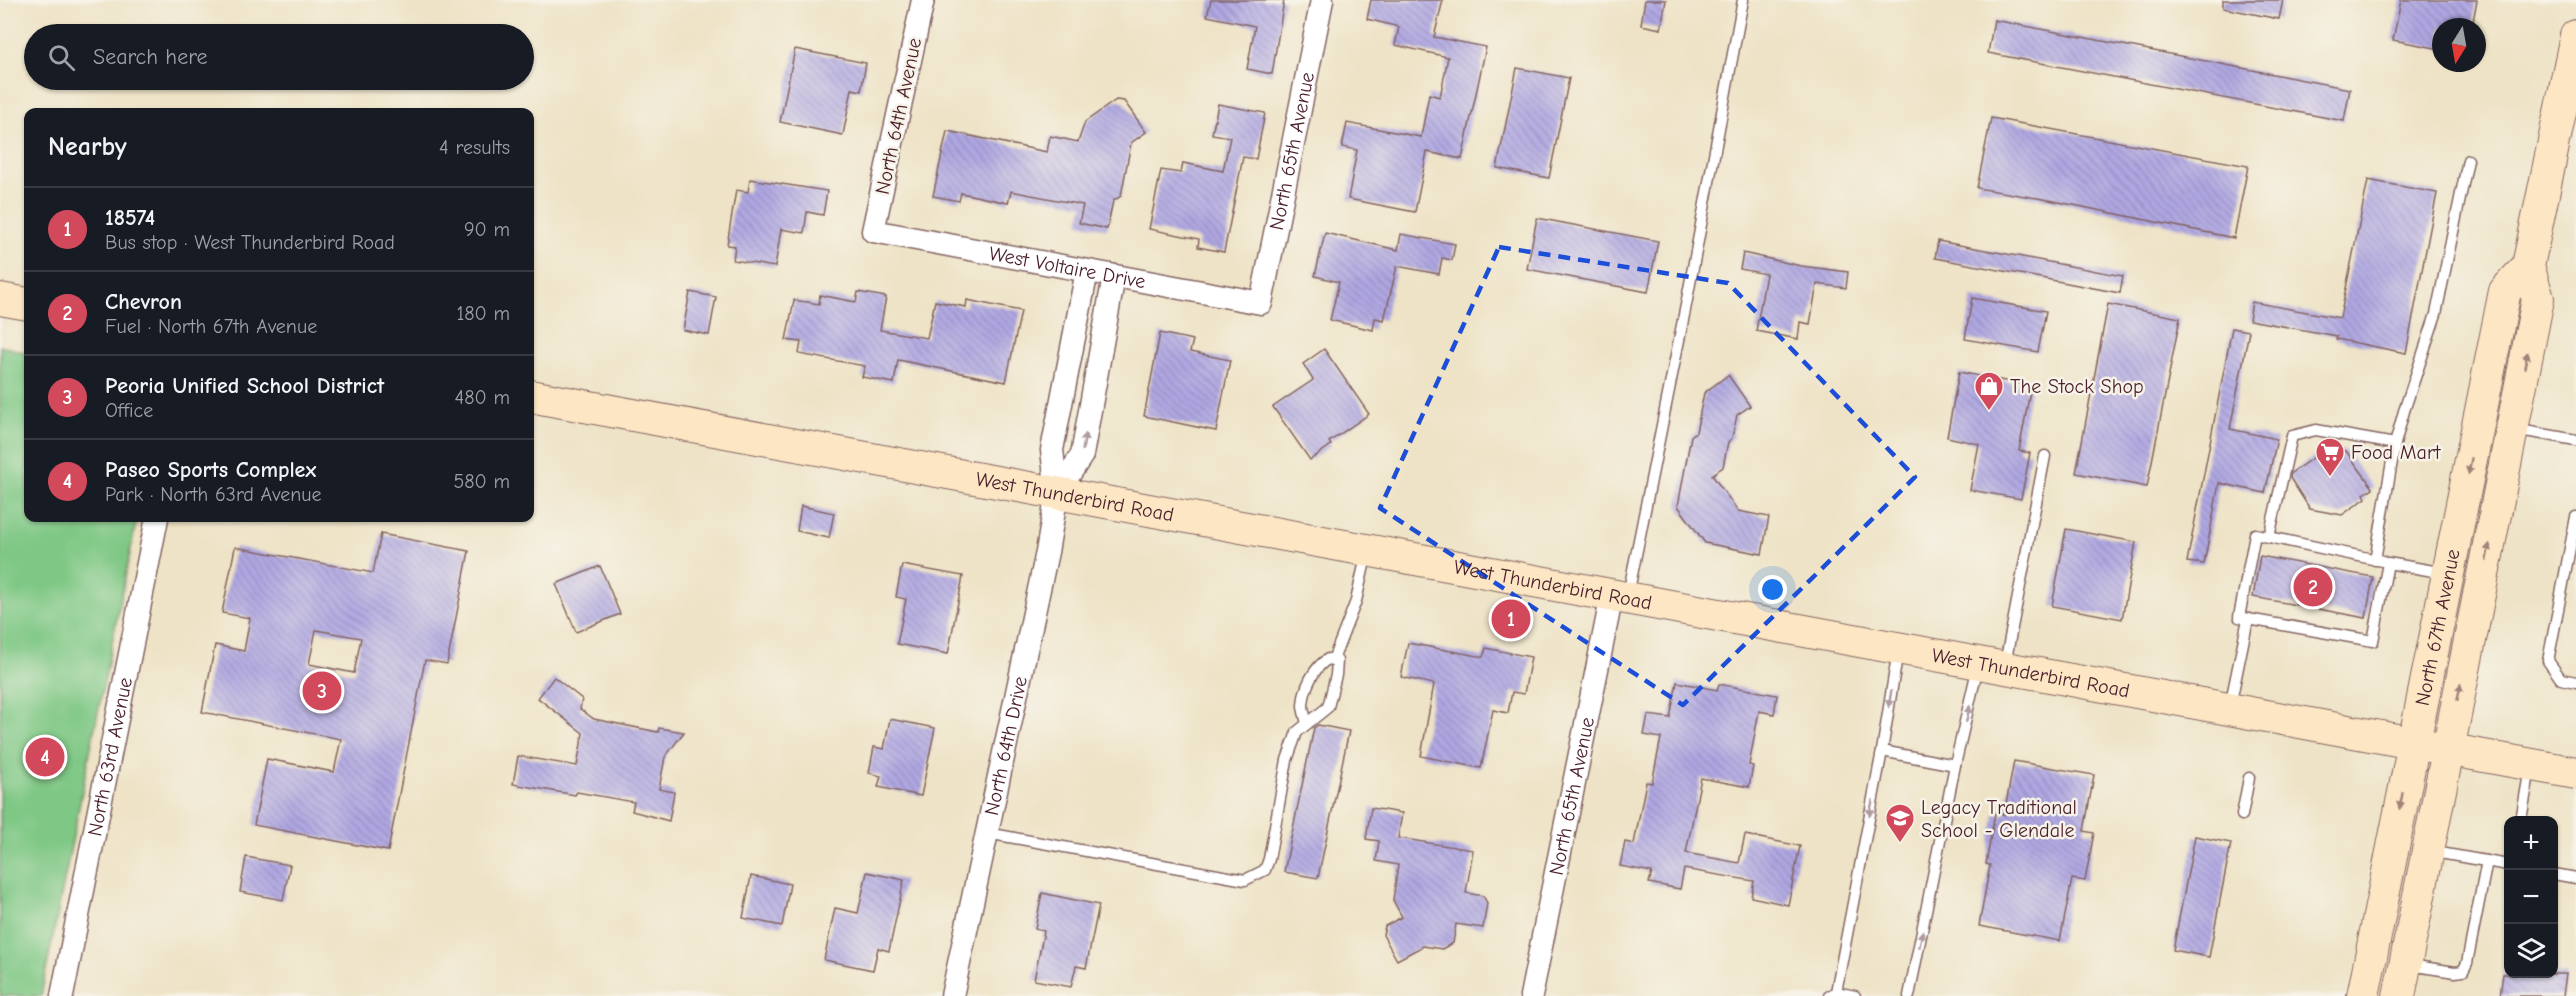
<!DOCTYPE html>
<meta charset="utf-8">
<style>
:root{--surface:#171b24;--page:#20242c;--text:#f1f3f6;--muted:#9ea1a6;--line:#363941;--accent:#d1495b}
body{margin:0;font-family:"Comic Neue",sans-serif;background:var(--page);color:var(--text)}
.controls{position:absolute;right:18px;bottom:18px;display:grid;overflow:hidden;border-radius:12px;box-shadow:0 2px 4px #0004}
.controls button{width:54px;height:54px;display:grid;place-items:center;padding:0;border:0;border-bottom:2px solid var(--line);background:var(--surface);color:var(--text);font:30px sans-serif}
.compass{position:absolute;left:2432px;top:18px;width:54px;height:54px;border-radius:50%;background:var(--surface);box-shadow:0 2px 4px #0004;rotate:191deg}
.you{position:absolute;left:1773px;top:590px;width:21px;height:21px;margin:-15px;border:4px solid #fff;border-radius:50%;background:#1a73e8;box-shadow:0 0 0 9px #1a73e833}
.badge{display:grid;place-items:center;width:39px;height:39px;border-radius:50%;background:var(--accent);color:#fff;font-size:20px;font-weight:700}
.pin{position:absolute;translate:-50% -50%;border:3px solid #fff;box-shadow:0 2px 6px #0006}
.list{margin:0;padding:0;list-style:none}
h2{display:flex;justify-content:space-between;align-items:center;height:78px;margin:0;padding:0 24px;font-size:26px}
h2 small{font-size:20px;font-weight:400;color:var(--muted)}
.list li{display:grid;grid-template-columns:39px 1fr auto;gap:18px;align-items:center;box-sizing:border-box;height:84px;padding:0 24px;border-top:2px solid var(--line)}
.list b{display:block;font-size:22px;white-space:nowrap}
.list p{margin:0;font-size:20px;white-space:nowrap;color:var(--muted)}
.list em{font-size:20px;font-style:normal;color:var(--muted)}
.icon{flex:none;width:33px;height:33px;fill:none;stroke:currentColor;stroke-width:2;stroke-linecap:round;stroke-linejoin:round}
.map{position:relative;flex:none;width:2576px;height:996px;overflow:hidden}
.search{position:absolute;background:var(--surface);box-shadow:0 2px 4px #0004;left:24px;top:24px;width:510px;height:66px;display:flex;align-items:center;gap:15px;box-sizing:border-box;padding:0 21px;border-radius:33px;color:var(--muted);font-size:22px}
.panel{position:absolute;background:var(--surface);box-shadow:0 2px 4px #0004;left:24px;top:108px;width:510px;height:414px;border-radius:12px}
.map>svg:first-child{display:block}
.green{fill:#7ec784;stroke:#647358;stroke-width:1.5}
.building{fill:url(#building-back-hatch);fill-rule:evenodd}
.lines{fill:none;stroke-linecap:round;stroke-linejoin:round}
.lane-casing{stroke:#836461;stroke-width:13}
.street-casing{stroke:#836461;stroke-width:25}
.secondary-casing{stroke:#836461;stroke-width:34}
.lane{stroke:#fff;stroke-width:10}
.street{stroke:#fff;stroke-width:22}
.secondary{stroke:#fce6c4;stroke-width:32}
.oneway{fill:#a38278}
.oneway2{fill:#ae9aa0}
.marked{fill:none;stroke:#1d4ed8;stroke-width:4.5;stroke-dasharray:12 8;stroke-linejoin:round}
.labels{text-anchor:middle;stroke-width:5;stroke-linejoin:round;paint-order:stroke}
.street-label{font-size:20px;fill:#4a1f2b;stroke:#f7f3e8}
.poi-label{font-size:20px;fill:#4a1f2b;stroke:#f7f3e8;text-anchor:start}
</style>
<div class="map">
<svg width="2576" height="996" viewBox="0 0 2576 996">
<defs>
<pattern id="building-back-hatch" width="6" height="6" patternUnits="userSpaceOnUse" patternTransform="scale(1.5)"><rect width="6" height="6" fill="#b0a8e3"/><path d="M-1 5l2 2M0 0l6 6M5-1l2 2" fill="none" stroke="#9188b8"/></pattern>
</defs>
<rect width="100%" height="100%" fill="#f7f3e8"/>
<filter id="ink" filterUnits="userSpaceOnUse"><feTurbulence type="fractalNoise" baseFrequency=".0167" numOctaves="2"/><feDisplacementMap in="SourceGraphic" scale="12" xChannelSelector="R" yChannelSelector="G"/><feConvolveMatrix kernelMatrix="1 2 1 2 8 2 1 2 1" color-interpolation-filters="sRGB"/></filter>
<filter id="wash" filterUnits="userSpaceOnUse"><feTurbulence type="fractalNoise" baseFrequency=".008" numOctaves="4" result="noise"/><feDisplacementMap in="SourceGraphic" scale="24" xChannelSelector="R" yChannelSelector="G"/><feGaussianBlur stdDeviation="1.35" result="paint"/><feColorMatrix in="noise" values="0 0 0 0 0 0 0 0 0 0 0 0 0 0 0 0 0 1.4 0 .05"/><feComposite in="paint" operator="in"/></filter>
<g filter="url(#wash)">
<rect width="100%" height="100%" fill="#eee3c6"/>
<!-- green -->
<polygon class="green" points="0,346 28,353 28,518 137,518 41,996 0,996"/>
<g id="blocks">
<!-- building -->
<g class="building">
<polygon points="1211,0 1284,0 1272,74 1247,69 1255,26 1207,16"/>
<polygon points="1371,0 1443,0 1434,37 1486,47 1462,159 1427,152 1415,212 1348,199 1357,150 1342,147 1347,123 1421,137 1429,94 1440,97 1448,57 1395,45 1399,27 1367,19"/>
<polygon points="1645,0 1666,0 1661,29 1641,25"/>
<polygon points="2223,0 2283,0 2279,19 2223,8"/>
<polygon points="2401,0 2477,0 2472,27 2441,27 2441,49 2393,40"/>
<polygon points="1994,20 2350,89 2344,121 1988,53"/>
<polygon points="795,49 866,63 861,91 852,89 843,135 780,122"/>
<polygon points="1517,68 1569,78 1549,178 1497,168"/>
<polygon points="1116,100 1124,101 1146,132 1131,143 1121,196 1113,201 1107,229 1079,223 1083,205 1011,191 1008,203 961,193 959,201 933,196 947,131 1047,152 1050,136 1078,142 1085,122"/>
<polygon points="1218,104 1265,113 1256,159 1243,157 1224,252 1198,247 1199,239 1149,229 1161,170 1181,173 1183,163 1223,171 1230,137 1212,134"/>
<polygon points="1991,118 2248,166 2234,238 2049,200 1977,188"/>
<polygon points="750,179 827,191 823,215 807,212 804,233 781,229 775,267 733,260 735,246 727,245 736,190 748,192"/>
<polygon points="2368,180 2437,193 2406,353 2336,339 2337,336 2249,320 2252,302 2340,318"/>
<polygon points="1537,218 1658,241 1648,292 1527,269"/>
<polygon points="1325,233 1398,250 1401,234 1455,244 1452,260 1442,258 1439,274 1397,266 1384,320 1375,318 1373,330 1330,320 1339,282 1315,276"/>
<polygon points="1938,241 2123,276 2120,293 1935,258"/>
<polygon points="1743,253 1801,266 1848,272 1846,288 1817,284 1810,324 1800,322 1798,339 1756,331 1766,274 1740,269"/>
<polygon points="690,292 716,297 709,335 683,330"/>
<polygon points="858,292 886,297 880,330 927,338 935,301 966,307 967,300 1021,311 1006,382 898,360 894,383 862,377 865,366 799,354 801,342 786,340 794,300 819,304 820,295 856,302"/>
<polygon points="1972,298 2046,311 2038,352 1965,339"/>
<polygon points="2108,304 2180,318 2147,487 2076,473"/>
<polygon points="2232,328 2249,331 2230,429 2277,439 2265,493 2219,483 2204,564 2187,562"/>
<polygon points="1160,333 1193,340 1190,352 1230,360 1216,431 1144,416"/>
<polygon points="1324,349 1369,414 1329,442 1331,445 1310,460 1273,407 1313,380 1303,364"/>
<polygon points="1959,372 2031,386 2019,451 2030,453 2021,499 1970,490 1979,444 1947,437"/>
<polygon points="1728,375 1750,406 1737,415 1732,438 1728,442 1723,467 1712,475 1738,511 1769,517 1762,554 1705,543 1678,506 1691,436 1696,432 1704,393"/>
<polygon points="2327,448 2346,451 2373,488 2364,494 2366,498 2342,515 2310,509 2290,478 2291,473"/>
<polygon points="801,506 834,513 829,538 797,531"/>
<polygon points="2066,529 2136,542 2122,619 2052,606"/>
<path d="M 381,534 L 469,551 L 447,664 L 425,660 L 388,851 L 254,825 L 267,759 L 334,772 L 341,739 L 202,712 L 215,645 L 244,651 L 250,618 L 222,613 L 235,547 L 373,573 ZM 316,630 L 361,638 L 354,673 L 309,664 Z"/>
<polygon points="2260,556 2373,577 2366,618 2253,597"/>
<polygon points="902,565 963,576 948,654 897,644 906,599 896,597"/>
<polygon points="600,566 620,614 576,632 556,584"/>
<polygon points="1408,643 1483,657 1486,648 1531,657 1524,694 1512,692 1508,713 1493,710 1481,768 1421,756 1434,684 1401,677"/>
<polygon points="554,677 582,699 580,709 594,719 658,732 659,728 684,732 665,757 659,789 674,792 669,821 632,811 634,802 577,792 575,795 513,784 518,756 577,766 583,733 538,698"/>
<polygon points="1677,682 1717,690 1719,684 1777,695 1774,714 1759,711 1749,765 1753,766 1749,787 1701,778 1686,853 1739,863 1745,835 1800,846 1788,905 1751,897 1754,881 1684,869 1680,889 1649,883 1652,872 1620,866 1625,842 1634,844 1646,782 1652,783 1661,738 1644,735 1648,715 1670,718"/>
<polygon points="890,719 935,728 921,796 878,787 881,776 869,773 874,747 884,749"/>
<polygon points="1318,725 1349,731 1318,878 1284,872 1314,728"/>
<polygon points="2014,761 2094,775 2084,831 2094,833 2085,881 2072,879 2060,941 1979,926 1990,865 1986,864 1995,813 2004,815"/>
<polygon points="1371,808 1402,813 1398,838 1473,850 1466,893 1483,896 1487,903 1483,928 1456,924 1453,943 1442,949 1423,946 1397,960 1383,935 1385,926 1402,917 1393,900 1398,865 1376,861 1379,841 1366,839"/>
<polygon points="2195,836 2231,843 2209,957 2173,950"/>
<polygon points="246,857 290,865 283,900 240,892"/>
<polygon points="867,872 904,880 889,951 878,948 873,970 824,960 835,908 858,913"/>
<polygon points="751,876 790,884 782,926 743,918"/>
<polygon points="1042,893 1099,905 1086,968 1076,966 1071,987 1034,980 1044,931 1035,929"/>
<polygon points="2503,974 2566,974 2563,996 2500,996"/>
</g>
</g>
</g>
<g filter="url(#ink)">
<use href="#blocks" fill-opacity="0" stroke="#836461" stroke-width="1.5"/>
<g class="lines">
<!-- lane casing -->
<g class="lane-casing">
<g id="lane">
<polyline points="2514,429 2576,440"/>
<polyline points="2395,444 2404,411 2436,314 2468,160"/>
<polyline points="2576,517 2548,661 2561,679 2576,682"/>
<polyline points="2269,537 2292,436 2316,430 2395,444 2375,560"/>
<polyline points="1628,595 1686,305 1743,0"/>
<polyline points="2248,619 2239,617 2255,534 2382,561"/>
<polyline points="1333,660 1356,601 1367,552"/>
<polyline points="2005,664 2045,456"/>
<polyline points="2230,706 2248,619 2373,641 2388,563 2445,573"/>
<polyline points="1882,751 1955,765"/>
<polyline points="2242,815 2249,778"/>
<polyline points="2521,820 2530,768"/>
<path d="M 987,833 L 1245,880 L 1265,870 L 1269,859 L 1287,760 L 1297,732 L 1328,707 L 1336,675 L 1337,661 L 1328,659 C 1314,667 1304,688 1303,705 C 1303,711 1306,718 1307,724"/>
<polyline points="2429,851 2508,865"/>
<polyline points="2554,874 2576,878"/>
<polyline points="2409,965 2455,972 2463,971 2467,963 2487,861"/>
<polyline points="1836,992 1882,751 1898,650"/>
<polyline points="1829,996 1836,992 1855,996"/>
<polyline points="1909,996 1955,765 1978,666"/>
</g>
</g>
<!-- street casing -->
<g class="street-casing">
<g id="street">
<path id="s1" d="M 923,0 L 873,231 L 1261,303 L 1322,0"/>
<polyline points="1057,493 1082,455 1114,276"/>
<path id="s2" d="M 62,996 L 157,518"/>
<path id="s3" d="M 952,996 L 1047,552 L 1057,493 L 1052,450 L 1087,271"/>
<path id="s4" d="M 1531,996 L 1612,595"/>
</g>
</g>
<!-- secondary casing -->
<g class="secondary-casing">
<g id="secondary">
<polyline points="0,299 28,304"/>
<path id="s5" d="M 530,396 L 2576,773"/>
<path id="s6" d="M 2363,996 L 2505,291 L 2528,266"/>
<polyline points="2399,996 2538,299 2528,266 2576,36"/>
</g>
</g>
<!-- lane -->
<use href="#lane" class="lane"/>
<!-- street -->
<use href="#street" class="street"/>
<!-- secondary -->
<use href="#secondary" class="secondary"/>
</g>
<!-- one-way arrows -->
<defs><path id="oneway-solid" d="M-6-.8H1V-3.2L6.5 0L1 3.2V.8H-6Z" transform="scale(1.5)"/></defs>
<g class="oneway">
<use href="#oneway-solid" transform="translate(2526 360) rotate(-79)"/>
<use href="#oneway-solid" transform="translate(2470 466) rotate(101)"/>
<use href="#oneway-solid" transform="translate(2488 552) rotate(-79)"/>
<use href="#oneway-solid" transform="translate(2459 692) rotate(-79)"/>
<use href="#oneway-solid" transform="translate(2401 801) rotate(101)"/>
</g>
<g class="oneway2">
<use href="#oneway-solid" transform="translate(1084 442) rotate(-80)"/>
<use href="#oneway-solid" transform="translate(1890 699) rotate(99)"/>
<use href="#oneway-solid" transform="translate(1968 714) rotate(-77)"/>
<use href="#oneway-solid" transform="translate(1871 808) rotate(101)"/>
<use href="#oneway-solid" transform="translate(1921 939) rotate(-79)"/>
</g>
</g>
<!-- marked area -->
<path class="marked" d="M 1499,247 L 1728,283 L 1915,477 L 1683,705 L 1380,508 Z"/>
<!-- icons -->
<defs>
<g id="shop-pin" transform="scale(1.5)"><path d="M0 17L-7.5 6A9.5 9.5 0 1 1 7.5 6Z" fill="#d1495b" stroke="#f7f3e8"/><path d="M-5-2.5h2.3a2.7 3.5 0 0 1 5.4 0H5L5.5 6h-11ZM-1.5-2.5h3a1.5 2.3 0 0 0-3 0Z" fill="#fff"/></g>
<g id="supermarket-pin" transform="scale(1.5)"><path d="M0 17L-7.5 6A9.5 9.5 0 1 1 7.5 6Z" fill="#d1495b" stroke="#f7f3e8"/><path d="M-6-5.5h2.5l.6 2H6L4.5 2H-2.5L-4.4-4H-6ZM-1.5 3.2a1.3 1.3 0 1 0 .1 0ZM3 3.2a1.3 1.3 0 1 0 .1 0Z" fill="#fff"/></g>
<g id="school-pin" transform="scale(1.5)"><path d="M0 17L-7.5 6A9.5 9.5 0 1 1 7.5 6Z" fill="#d1495b" stroke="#f7f3e8"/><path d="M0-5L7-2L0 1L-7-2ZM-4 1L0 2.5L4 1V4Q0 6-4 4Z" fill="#fff"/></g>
</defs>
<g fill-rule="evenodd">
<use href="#shop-pin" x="1989" y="386"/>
<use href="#supermarket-pin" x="2330" y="452"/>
<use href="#school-pin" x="1900" y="818"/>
</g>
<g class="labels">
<!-- street labels -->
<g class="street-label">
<text transform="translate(898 116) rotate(-78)" y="7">North 64th Avenue</text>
<text dy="7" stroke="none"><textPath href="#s1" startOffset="786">North 65th Avenue</textPath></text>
<text dy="7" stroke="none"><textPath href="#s1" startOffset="434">West Voltaire Drive</textPath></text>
<text dy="7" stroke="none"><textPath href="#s5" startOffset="554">West Thunderbird Road</textPath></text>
<text dy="7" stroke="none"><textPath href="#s5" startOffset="1040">West Thunderbird Road</textPath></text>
<text dy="7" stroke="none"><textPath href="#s6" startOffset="376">North 67th Avenue</textPath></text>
<text dy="7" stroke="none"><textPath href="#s5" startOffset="1526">West Thunderbird Road</textPath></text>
<text dy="7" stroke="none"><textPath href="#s3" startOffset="256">North 64th Drive</textPath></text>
<text dy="7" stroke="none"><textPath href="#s2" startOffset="244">North 63rd Avenue</textPath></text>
<text dy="7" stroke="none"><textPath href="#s4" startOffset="204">North 65th Avenue</textPath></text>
</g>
<!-- poi labels -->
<g class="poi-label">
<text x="2010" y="393">The Stock Shop</text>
<text x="2351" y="459">Food Mart</text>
<text x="1921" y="814">Legacy Traditional<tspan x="1921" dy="23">School - Glendale</tspan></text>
</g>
</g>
</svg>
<div class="controls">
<button>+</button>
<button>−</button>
<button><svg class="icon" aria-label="layers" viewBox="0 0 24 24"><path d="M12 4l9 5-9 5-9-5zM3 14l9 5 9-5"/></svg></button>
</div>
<svg class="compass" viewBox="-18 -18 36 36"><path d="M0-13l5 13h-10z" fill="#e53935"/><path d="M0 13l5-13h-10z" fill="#9ea1a6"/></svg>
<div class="you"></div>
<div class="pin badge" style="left:1511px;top:619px">1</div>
<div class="pin badge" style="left:2313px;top:587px">2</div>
<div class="pin badge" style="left:322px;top:691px">3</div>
<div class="pin badge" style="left:45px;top:757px">4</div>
<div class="search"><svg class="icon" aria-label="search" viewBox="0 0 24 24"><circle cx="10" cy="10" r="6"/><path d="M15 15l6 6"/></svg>Search here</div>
<section class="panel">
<h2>Nearby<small>4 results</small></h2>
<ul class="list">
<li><span class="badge">1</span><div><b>18574</b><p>Bus stop · West Thunderbird Road</p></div><em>90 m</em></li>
<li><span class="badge">2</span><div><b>Chevron</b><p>Fuel · North 67th Avenue</p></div><em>180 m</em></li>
<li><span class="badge">3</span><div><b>Peoria Unified School District</b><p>Office</p></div><em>480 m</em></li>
<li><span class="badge">4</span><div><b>Paseo Sports Complex</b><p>Park · North 63rd Avenue</p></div><em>580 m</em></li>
</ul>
</section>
</div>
